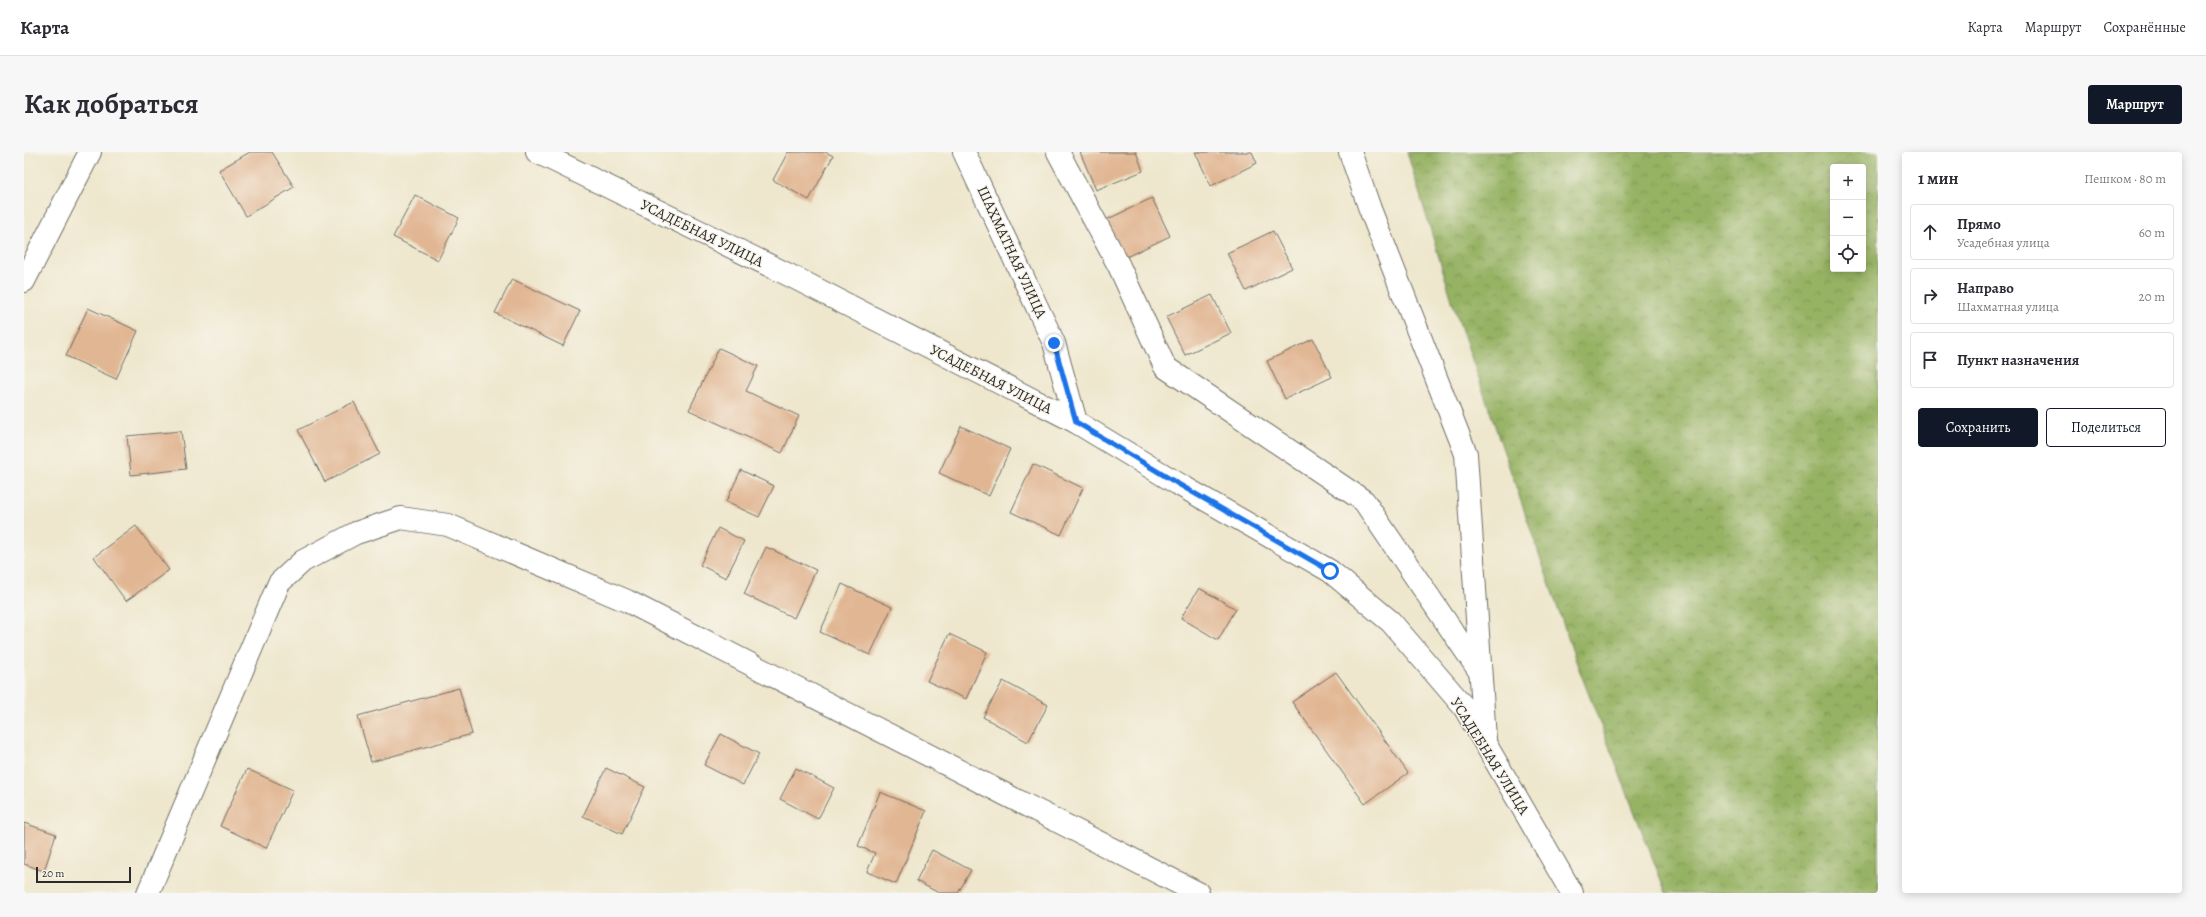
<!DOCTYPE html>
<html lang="ru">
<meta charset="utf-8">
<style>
:root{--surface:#fff;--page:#f7f7f7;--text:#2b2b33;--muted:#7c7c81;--line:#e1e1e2;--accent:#111827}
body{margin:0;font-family:Alegreya,serif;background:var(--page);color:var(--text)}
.controls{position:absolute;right:12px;top:12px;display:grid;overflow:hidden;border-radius:4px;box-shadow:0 2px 10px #0003}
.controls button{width:36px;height:36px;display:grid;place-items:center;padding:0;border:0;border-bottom:1px solid var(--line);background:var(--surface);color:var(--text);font:20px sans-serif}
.scale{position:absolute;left:12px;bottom:10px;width:95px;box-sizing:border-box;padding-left:4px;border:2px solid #2b2b2b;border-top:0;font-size:11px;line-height:14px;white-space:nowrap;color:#2b2b2b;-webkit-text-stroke:3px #f7f3e8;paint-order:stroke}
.stop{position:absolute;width:12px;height:12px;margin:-9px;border:3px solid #1a73e8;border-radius:50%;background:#fff}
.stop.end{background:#1a73e8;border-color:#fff;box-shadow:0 1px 4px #0008}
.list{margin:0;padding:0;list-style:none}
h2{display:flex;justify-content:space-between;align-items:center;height:52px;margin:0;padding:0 16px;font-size:17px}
h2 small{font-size:13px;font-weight:400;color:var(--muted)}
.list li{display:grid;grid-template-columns:26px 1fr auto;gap:12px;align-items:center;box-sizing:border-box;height:56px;margin:0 8px 8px;padding:0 8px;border:1px solid var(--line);border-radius:4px}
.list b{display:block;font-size:15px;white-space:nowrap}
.list p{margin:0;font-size:13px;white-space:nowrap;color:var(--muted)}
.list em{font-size:13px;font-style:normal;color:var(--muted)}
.actions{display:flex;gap:8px;padding:12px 16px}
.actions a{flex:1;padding:9px 0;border:1px solid var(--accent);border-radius:4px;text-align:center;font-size:14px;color:var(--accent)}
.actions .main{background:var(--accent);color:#fff}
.icon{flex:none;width:22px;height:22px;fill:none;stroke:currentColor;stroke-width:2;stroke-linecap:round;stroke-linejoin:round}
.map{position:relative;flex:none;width:1854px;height:741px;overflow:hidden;border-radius:4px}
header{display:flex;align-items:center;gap:24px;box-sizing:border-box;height:56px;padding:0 20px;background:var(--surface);border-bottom:1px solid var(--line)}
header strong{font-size:19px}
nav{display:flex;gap:22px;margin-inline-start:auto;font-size:14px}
.intro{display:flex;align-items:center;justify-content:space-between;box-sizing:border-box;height:96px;padding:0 24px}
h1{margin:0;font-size:28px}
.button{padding:10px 18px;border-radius:4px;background:var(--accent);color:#fff;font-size:14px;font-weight:700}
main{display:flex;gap:24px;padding:0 24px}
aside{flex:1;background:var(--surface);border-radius:4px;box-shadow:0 2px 10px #0003}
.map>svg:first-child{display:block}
.forest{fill:url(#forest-crowns);stroke:#606e48;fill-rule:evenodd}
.building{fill:#e1b693}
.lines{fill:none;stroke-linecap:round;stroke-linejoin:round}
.minor-casing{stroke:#6f6d64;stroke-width:24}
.minor{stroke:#fff;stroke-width:22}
.route{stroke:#1a73e8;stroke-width:5}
.labels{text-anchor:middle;stroke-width:3;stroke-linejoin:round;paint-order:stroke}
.street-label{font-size:15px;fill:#2b2b2b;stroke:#f7f3e8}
</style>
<header>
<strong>Карта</strong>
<nav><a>Карта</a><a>Маршрут</a><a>Сохранённые</a></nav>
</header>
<div class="intro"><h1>Как добраться</h1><a class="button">Маршрут</a></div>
<main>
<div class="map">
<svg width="1854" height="741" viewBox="0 0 1854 741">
<defs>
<pattern id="forest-crowns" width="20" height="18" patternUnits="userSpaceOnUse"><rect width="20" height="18" fill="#96b264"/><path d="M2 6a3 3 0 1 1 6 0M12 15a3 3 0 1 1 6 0" fill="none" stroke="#7b9153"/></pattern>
</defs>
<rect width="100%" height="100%" fill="#f7f3e8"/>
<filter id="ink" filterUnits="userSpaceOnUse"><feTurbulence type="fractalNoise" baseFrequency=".025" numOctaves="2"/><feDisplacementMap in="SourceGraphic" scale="8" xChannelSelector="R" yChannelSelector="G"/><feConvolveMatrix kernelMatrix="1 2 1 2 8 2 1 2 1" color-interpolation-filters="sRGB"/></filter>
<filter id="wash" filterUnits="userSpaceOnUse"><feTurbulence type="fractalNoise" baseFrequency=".012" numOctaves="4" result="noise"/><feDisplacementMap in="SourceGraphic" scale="16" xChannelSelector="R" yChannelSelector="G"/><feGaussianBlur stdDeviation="0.9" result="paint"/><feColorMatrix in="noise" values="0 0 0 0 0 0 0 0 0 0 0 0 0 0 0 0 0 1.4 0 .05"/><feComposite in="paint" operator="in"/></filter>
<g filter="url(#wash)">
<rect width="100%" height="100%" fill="#eee7cd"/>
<!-- forest -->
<path class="forest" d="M 1383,0 L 1854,0 L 1854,741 L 1642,741 L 1553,512 L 1430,155 ZM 1809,15 L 1839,15 L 1839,117 L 1809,117 Z"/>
<g id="blocks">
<!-- building -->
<g class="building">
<polygon points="226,0 248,0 270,35 222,64 195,18"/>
<polygon points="764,0 802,0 809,4 785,48 749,28"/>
<polygon points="1056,0 1112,0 1119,19 1072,38"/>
<polygon points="1171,0 1228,0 1233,11 1187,34"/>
<polygon points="391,43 435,66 414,108 369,85"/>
<polygon points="1128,46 1146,84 1100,106 1082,68"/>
<polygon points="1249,79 1268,116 1222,139 1203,101"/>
<polygon points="488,127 556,159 539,194 471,161"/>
<polygon points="1188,143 1207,181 1161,203 1142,165"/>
<polygon points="64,156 114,179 92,227 42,204"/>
<polygon points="1289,187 1308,225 1261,247 1243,209"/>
<polygon points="695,196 734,214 722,239 775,264 758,301 665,258"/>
<polygon points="330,250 356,302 301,330 274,278"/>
<polygon points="937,274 986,297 965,344 915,321"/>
<polygon points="157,279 162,317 107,323 103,284"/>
<polygon points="1009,312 1059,336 1037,383 987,360"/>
<polygon points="717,318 750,334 735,365 702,350"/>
<polygon points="112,374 145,418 102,449 70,405"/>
<polygon points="694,376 720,389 702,426 676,413"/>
<polygon points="742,395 792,418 770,466 720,442"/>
<polygon points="818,432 868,455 846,503 796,480"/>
<polygon points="1175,436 1212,457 1194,488 1157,466"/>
<polygon points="925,482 963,500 942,547 903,529"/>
<polygon points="1312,520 1384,621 1341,652 1268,550"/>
<polygon points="979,529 1024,553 1004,590 959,565"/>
<polygon points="435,536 448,582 347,610 334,564"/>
<polygon points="697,582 735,602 719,633 680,613"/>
<polygon points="582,616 621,635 598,682 559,664"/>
<polygon points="772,616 810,636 794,667 756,647"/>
<polygon points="223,617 269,638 242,696 196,674"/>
<polygon points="856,640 902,659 872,732 843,720 851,701 834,694"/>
<polygon points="0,671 32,682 20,719 0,712"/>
<polygon points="908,698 947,718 934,741 915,741 892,729"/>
</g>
</g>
</g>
<g filter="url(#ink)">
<use href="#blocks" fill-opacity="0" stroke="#6f6d64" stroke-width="1"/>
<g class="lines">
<!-- minor casing -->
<g class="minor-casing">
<g id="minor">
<polyline points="513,0 773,127 1052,270 1156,333 1306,419 1367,470 1440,555 1548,741"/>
<polyline points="940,0 1030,191 1052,270"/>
<polyline points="1034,0 1095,114 1141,215 1340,349 1456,520"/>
<polyline points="1326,0 1346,57 1442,302 1461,587"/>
<polyline points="0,129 66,0"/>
<polyline points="124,741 255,431 279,409 332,381 377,366 424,373 603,449 1174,741"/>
</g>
</g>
<!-- minor -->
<use href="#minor" class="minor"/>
</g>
</g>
<g class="lines" filter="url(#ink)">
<!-- route -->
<polyline class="route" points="1030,191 1052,270 1156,333 1306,419"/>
</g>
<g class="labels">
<!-- street labels -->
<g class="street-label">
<text transform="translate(678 81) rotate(26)" y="5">УСАДЕБНАЯ УЛИЦА</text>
<text transform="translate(988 100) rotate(65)" y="5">ШАХМАТНАЯ УЛИЦА</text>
<text transform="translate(967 227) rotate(27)" y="5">УСАДЕБНАЯ УЛИЦА</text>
<text transform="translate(1466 604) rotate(58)" y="5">УСАДЕБНАЯ УЛИЦА</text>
</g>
</g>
</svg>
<div class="controls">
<button>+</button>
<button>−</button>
<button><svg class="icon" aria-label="locate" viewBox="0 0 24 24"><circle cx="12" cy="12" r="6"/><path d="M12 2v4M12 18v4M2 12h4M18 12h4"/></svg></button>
</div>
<div class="scale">20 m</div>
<div class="stop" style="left:1306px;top:419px"></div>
<div class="stop end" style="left:1030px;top:191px"></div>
</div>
<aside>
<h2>1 мин<small>Пешком · 80 m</small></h2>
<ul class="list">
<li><svg class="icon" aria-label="ahead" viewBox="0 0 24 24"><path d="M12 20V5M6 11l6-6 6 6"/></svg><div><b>Прямо</b><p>Усадебная улица</p></div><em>60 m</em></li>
<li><svg class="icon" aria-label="right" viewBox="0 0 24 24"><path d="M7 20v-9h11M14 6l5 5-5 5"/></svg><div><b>Направо</b><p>Шахматная улица</p></div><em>20 m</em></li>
<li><svg class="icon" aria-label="arrive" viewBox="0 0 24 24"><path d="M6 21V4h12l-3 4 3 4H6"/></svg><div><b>Пункт назначения</b></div></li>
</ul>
<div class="actions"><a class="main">Сохранить</a><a>Поделиться</a></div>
</aside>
</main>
